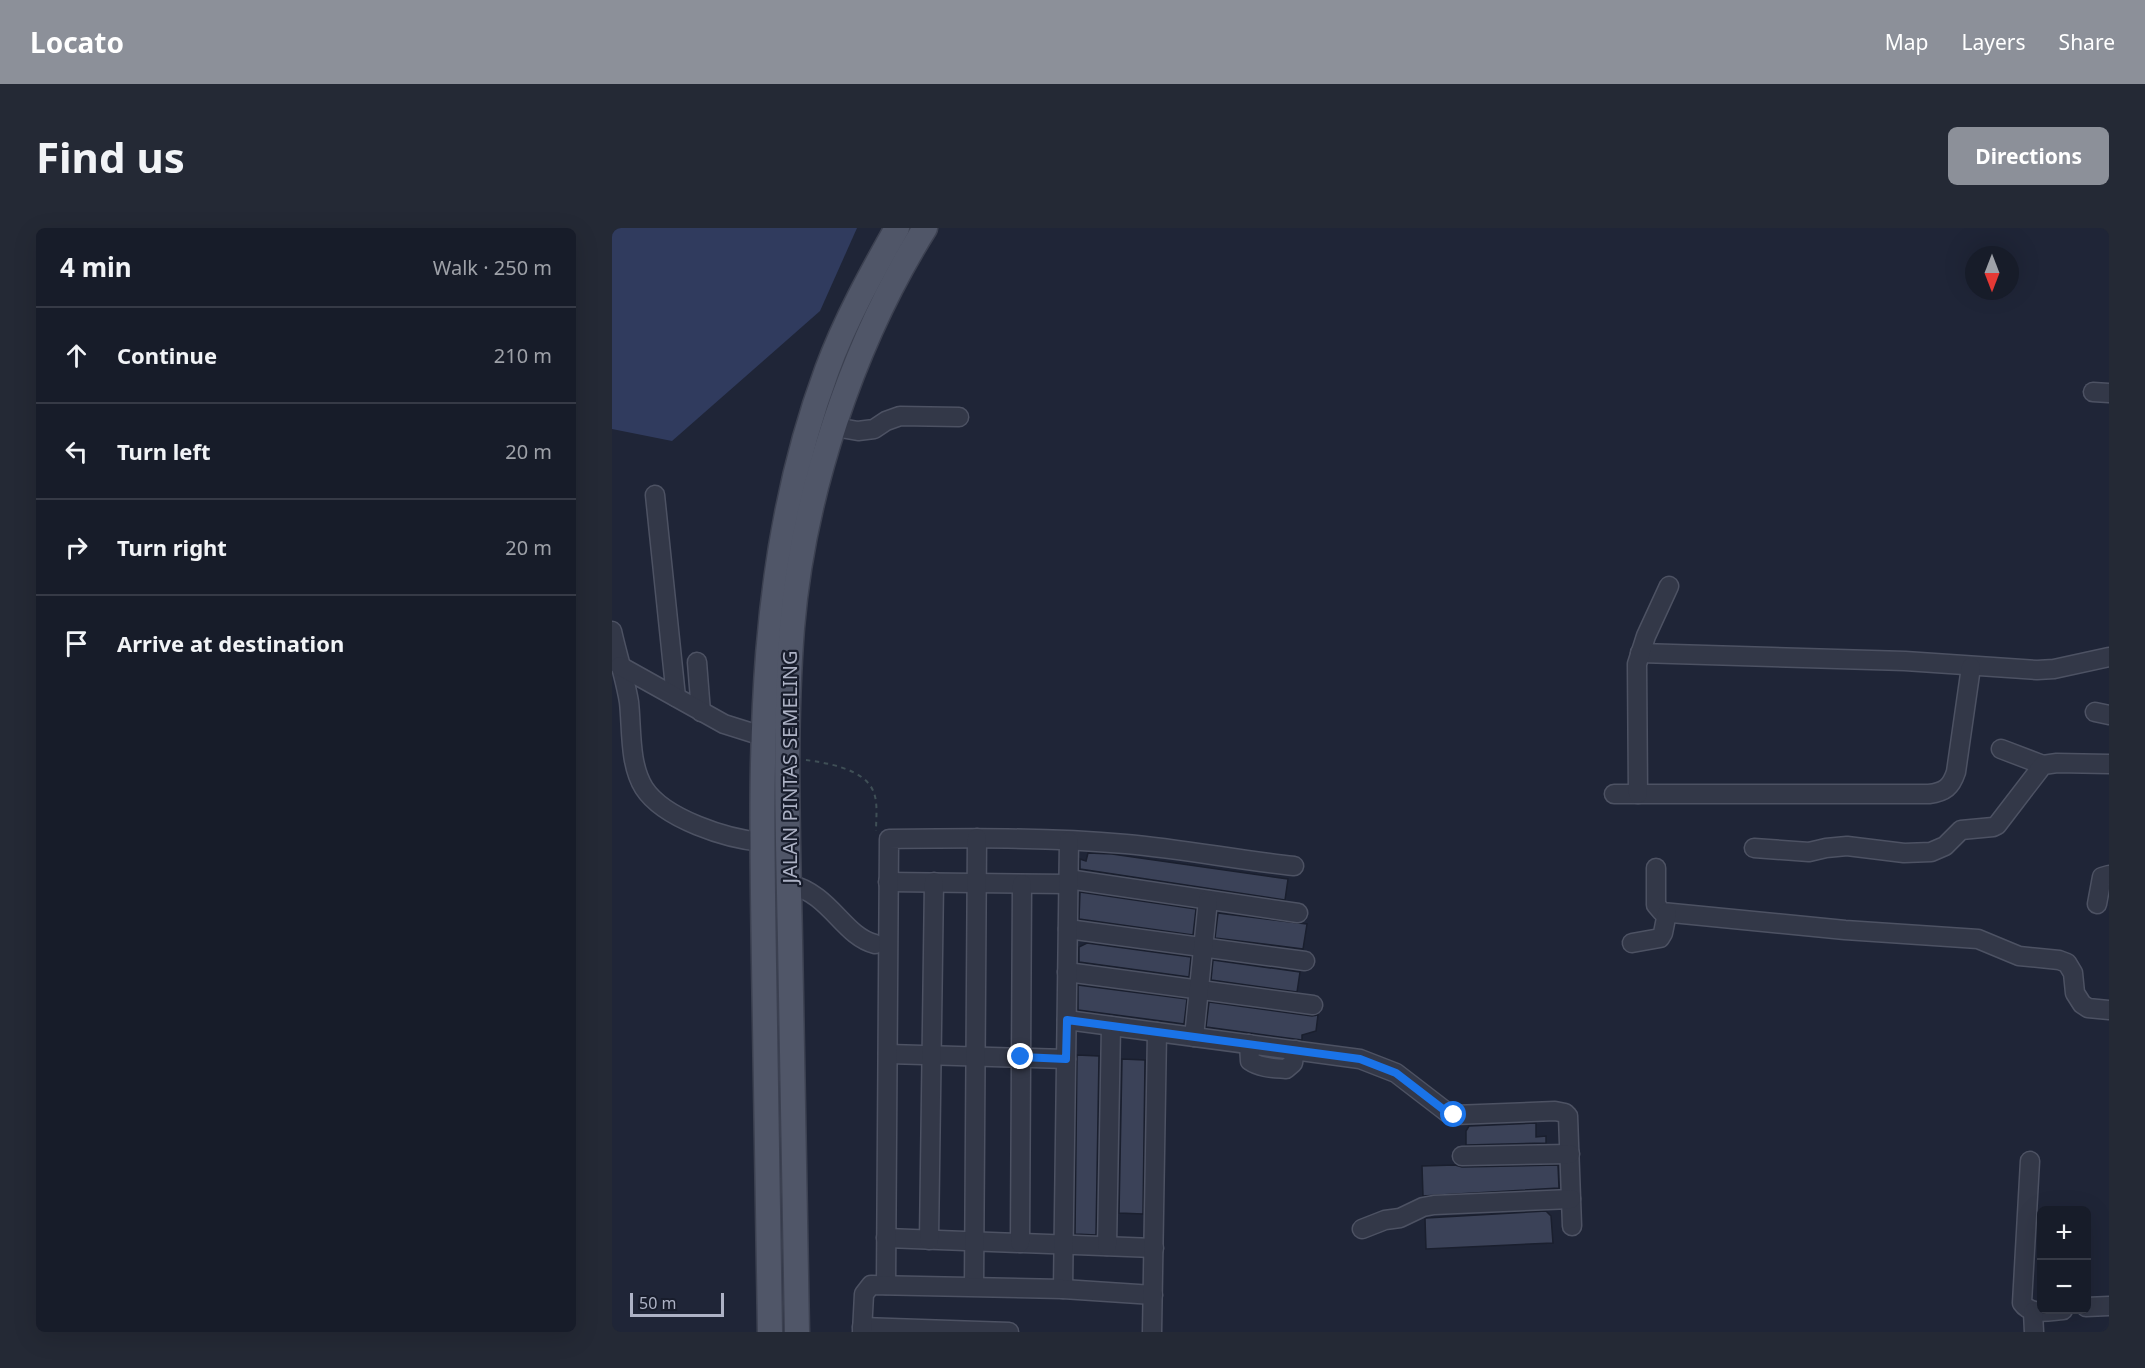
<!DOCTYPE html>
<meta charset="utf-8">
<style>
:root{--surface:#171c29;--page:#242935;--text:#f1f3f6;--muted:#9ea1a8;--line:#363a46;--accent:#8c9099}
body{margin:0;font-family:"Noto Sans",sans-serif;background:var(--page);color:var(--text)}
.controls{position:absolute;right:18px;bottom:18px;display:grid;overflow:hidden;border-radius:9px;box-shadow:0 6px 24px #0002}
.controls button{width:54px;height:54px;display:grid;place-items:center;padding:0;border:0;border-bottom:2px solid var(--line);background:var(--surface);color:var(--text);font:30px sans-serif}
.compass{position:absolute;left:1353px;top:18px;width:54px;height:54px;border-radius:50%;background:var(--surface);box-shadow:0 6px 24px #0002;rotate:180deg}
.scale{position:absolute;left:18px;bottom:15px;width:94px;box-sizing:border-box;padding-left:6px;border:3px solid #adb2c5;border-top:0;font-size:16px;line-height:21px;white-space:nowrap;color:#adb2c5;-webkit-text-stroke:4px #181d2c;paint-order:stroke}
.stop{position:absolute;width:18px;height:18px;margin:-14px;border:4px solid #1a73e8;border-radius:50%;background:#fff}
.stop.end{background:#1a73e8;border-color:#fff;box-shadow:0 2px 6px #0008}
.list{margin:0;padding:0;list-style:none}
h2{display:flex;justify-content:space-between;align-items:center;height:78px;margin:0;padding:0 24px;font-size:26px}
h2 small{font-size:20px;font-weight:400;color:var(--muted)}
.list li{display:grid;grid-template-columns:39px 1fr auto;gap:18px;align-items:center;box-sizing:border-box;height:96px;padding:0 24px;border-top:2px solid var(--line)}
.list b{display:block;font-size:22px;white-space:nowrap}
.list em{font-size:20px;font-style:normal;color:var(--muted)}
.icon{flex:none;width:33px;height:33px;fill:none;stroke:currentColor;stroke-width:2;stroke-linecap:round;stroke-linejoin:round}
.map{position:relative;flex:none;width:1497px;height:1104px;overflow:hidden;border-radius:9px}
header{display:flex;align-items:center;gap:36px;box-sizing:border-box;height:84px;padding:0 30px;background:var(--accent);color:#fff}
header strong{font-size:28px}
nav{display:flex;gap:33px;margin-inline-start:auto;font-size:21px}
.intro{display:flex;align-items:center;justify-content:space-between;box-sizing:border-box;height:144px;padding:0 36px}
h1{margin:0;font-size:42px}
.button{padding:15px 27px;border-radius:9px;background:var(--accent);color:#fff;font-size:21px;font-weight:700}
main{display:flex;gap:36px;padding:0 36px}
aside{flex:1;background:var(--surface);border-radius:9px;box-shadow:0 6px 24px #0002}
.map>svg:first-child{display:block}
.water{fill:#303b5e}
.building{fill:#3b4258;stroke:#1a1f2e;stroke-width:1.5}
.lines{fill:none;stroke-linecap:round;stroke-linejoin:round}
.minor-casing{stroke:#4d5263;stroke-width:21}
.major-casing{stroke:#3c4151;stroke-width:27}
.path{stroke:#3f4f56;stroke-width:2;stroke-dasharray:4.5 4.5;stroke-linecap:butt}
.minor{stroke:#333848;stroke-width:18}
.major{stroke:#505668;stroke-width:24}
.route{stroke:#1a73e8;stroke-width:8}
.labels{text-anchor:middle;stroke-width:4.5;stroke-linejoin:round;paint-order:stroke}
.street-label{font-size:20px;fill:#adb2c5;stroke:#181d2c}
</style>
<header>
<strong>Locato</strong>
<nav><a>Map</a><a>Layers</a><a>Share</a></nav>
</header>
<div class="intro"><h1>Find us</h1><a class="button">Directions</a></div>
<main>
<aside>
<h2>4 min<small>Walk · 250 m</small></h2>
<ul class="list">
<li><svg class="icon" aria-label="ahead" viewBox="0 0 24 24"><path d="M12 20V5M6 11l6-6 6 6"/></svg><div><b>Continue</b></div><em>210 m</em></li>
<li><svg class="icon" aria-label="left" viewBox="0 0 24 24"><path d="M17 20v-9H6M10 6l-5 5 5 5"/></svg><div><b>Turn left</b></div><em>20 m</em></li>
<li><svg class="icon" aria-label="right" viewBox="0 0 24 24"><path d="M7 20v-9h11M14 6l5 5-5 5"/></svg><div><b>Turn right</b></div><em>20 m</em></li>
<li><svg class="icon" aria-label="arrive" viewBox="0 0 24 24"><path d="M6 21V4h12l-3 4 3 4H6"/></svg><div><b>Arrive at destination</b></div></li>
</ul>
</aside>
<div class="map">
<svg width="1497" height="1104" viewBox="0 0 1497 1104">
<rect width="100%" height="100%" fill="#1f2537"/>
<!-- water -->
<polygon class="water" points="0,0 245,0 208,83 60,213 0,201"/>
<!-- building -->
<g class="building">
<polygon points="476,625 500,626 676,651 673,672 468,641 468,631 474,633"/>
<polygon points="468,664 584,681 581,707 467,691"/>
<polygon points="606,685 695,696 691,721 603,710"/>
<polygon points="475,715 579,729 577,749 467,734 467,719"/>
<polygon points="601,732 688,744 685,764 599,752"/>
<polygon points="466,757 575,771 572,796 466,782"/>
<polygon points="597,774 700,788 706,787 704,803 690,807 690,812 594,799"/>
<polygon points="465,827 487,828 484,1007 463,1006"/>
<polygon points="510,831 533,832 531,986 507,985"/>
<polygon points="924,895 924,909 934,908 934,915 854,917 854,903 857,898"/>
<polygon points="843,937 850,939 946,937 947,960 811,968 810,938"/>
<polygon points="934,983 939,988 941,1015 814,1021 813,991 814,990"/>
</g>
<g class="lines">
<!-- minor casing -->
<g class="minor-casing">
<g id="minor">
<polyline points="1481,164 1497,165"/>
<polyline points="223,199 246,203 262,201 274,193 288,188 347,189"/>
<polyline points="43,267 64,469"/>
<path d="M 0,403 C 5,426 13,450 17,474 C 20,501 17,536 32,560 C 52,591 115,611 150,614"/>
<polyline points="1028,425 1293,433 1425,442 1442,441 1497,429"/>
<polyline points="85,434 89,484"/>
<polyline points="8,438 112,496 150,508"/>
<polyline points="1483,484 1497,487"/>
<polyline points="1389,521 1431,537"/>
<path d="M 1002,566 L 1317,566 C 1333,564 1339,559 1344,544 L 1359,439"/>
<polyline points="1026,566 1025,436 1034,408 1057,358"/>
<polyline points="1142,620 1197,624 1214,620 1235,618 1292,625 1319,624 1333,618 1349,602 1381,599 1385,597 1431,537 1445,535 1497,536"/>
<polyline points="1044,640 1044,677 1050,684 1233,702 1366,711 1407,728 1447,732 1455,735 1461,745 1463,765 1470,776 1476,780 1497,782"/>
<polyline points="456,651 686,685"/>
<polyline points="276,654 456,656"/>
<path d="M 177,656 C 219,666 231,708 263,716"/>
<polyline points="1485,676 1490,649 1497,647"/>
<polyline points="456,701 693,733"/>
<polyline points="1020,715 1048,710 1051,705 1055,685"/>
<polyline points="455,744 701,777"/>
<polyline points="455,792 748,831 784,845 836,885 842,887 943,883 953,885 956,888 960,998"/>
<polyline points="582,809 596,672"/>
<path d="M 637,816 L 638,833 C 648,840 662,840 674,841 L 681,835 L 683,822"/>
<polyline points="276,826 454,831"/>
<polyline points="850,928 958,926"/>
<path d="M 1418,933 L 1410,1075 C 1419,1088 1437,1083 1451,1082"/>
<polyline points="750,1001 773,992 788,990 811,979 822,977 959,971"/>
<polyline points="274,1010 542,1020"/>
<polyline points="317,1012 322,654"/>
<polyline points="408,1015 410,656"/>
<polyline points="495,1018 499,798"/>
<path d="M 274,1057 L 277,611 C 356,610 435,609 514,616 C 570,621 626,632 682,638"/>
<polyline points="362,1058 365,610"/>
<polyline points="451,1061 457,613"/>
<polyline points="1474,1079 1497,1078"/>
<polyline points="1421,1084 1422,1104"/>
<polyline points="250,1099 397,1104"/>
<polyline points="250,1104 252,1066 259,1057 451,1061 541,1067"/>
<polyline points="540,1104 545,804"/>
</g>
</g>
<!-- major casing -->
<g class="major-casing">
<g id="major">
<path d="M 158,1104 C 155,981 154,858 152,736 C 149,534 143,335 215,142 C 233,93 259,46 285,0"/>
<path d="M 185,1104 C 183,973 180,843 178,712 C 176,609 172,504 180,400 C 191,265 241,115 313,0"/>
</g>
</g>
<!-- path -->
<path class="path" d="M 194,532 C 215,535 254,541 262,565 C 266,576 264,591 264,603"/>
<!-- minor -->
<use href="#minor" class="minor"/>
<!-- major -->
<use href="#major" class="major"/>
</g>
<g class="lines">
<!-- route -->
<polyline class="route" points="409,829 454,831 455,792 748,831 784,845 836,885 842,887"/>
</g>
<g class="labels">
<!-- street labels -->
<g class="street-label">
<text transform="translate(178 539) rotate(-90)" y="7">JALAN PINTAS SEMELING</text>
</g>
</g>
</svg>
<div class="controls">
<button>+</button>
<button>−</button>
</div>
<svg class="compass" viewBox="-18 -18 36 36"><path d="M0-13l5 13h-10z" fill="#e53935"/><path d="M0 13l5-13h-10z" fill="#9ea1a8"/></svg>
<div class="scale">50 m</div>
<div class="stop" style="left:842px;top:887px"></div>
<div class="stop end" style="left:409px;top:829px"></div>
</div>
</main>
